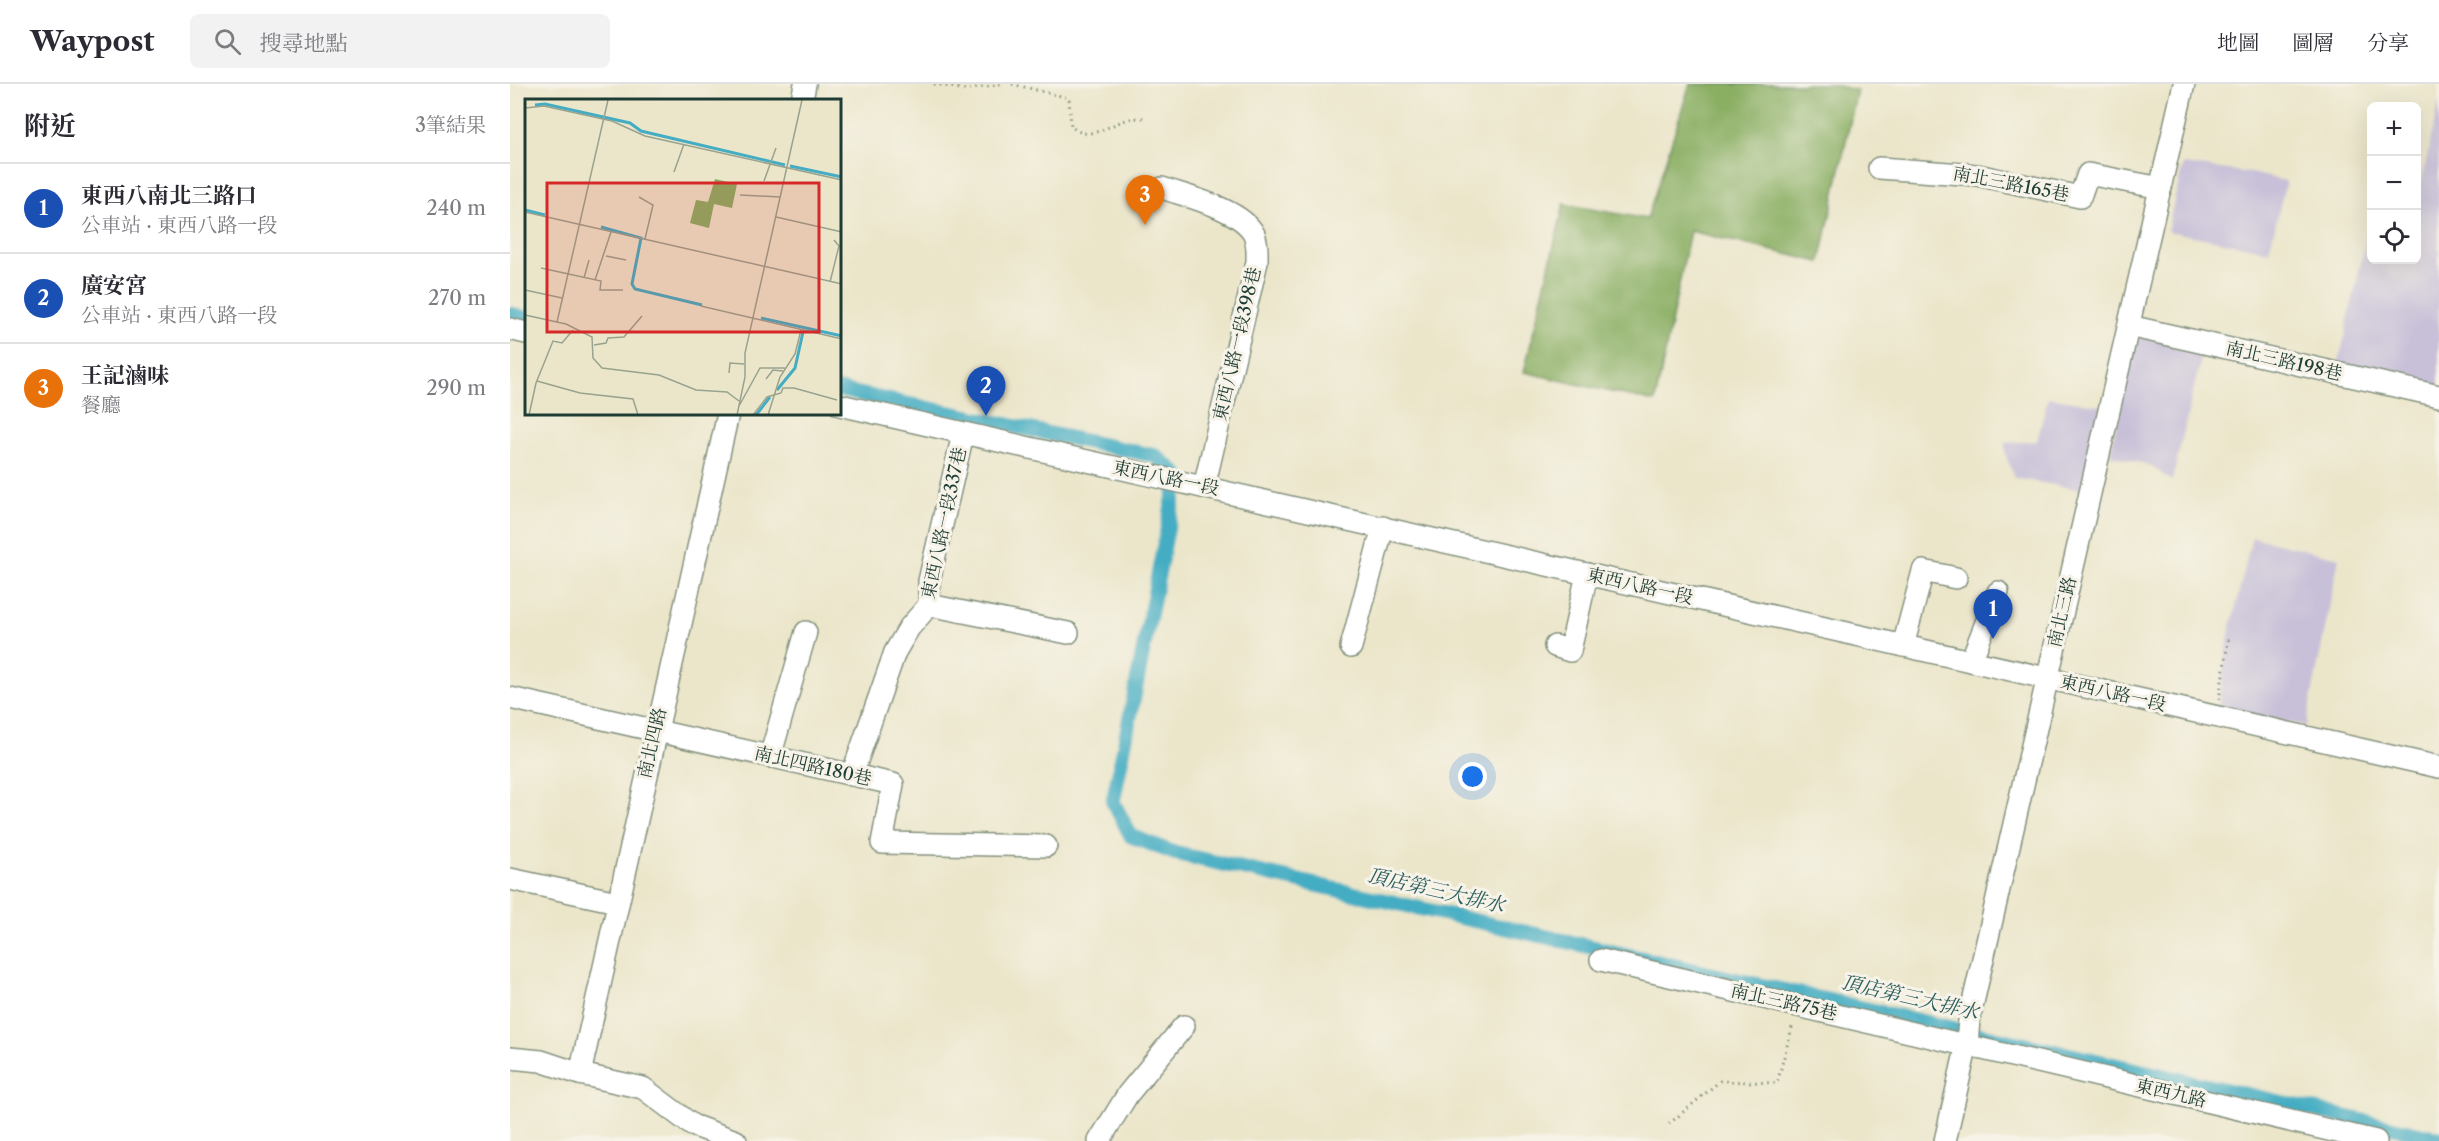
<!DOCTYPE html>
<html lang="zh-TW">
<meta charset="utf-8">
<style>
:root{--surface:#fff;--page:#f2f2f3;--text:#2b2b33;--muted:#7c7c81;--line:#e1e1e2;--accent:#b5179e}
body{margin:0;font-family:"Libre Caslon Text","Noto Serif TC",serif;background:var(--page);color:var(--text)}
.controls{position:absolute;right:18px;top:18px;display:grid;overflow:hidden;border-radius:9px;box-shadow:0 6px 24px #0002}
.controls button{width:54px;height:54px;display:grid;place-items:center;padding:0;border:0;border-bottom:2px solid var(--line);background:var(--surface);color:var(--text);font:30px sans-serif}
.you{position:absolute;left:963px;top:693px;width:21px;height:21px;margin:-15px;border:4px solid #fff;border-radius:50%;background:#1a73e8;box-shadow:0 0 0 9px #1a73e833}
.badge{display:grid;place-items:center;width:39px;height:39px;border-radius:50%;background:var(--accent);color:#fff;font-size:20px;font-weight:700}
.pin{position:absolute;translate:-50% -50px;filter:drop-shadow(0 2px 3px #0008)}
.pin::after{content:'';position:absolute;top:32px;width:21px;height:18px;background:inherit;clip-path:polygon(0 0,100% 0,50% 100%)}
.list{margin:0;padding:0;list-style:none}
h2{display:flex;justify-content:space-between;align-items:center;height:78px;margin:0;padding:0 24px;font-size:26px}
h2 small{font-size:20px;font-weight:400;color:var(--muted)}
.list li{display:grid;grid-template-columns:39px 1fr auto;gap:18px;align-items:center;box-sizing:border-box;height:90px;padding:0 24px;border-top:2px solid var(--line)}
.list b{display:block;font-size:22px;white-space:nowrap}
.list p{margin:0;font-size:20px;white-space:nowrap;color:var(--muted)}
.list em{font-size:20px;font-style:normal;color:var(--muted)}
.icon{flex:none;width:33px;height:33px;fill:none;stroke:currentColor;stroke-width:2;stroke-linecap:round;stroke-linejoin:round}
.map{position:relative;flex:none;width:1929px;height:1057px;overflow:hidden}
header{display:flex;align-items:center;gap:36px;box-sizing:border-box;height:84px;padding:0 30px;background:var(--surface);border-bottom:2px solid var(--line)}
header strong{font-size:28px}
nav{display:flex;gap:33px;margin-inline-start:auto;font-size:21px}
.search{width:420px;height:54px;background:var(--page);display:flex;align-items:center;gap:15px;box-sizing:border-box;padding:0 21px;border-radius:9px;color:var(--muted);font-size:22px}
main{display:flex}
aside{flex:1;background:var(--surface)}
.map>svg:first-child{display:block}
.industrial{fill:#c7c0d8}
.forest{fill:#8aaf64;stroke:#54764c;stroke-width:1.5}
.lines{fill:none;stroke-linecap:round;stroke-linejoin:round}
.canal{stroke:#44adc3;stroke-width:15}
.minor-casing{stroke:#85927f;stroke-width:24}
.path{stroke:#85927f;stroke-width:3;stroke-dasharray:1.5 4.5;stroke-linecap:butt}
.minor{stroke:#fff;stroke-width:21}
.labels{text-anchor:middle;stroke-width:6;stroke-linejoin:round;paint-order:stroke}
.street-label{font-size:18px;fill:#1f3d34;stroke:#f7f3e8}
.water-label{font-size:20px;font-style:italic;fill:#2a5f5f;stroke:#f7f3e8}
.inset-river{fill:none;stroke:#44adc3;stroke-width:3}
.inset-road{fill:none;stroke:#99a28e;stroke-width:1.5}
.view{fill:#d62828;fill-opacity:0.15;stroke:#d62828;stroke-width:3}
.inset-edge{fill:none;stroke:#1f3d34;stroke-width:3}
</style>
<header>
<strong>Waypost</strong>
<div class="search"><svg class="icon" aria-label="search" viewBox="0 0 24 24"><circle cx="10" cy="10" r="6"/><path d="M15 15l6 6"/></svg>搜尋地點</div>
<nav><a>地圖</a><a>圖層</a><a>分享</a></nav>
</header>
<main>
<aside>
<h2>附近<small>3筆結果</small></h2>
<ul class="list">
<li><span class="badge" style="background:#1a4fb4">1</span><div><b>東西八南北三路口</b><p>公車站 · 東西八路一段</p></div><em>240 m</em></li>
<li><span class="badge" style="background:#1a4fb4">2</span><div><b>廣安宮</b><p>公車站 · 東西八路一段</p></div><em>270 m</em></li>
<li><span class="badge" style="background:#e8710a">3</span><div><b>王記滷味</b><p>餐廳</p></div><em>290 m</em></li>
</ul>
</aside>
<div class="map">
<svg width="1929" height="1057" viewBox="0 0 1929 1057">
<rect width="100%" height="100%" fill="#f7f3e8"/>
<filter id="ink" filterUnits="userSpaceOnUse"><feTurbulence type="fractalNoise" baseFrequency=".0167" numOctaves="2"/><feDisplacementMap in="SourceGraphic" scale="12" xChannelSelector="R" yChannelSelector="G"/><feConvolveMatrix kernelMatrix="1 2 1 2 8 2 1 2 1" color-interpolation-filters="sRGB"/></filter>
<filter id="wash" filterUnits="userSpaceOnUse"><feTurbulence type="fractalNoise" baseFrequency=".008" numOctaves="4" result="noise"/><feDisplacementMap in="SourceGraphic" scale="24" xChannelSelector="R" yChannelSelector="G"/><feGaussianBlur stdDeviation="1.35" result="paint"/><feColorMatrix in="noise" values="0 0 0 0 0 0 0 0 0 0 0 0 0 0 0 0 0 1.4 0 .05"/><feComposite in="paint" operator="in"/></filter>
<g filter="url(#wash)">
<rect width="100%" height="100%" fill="#ebe6ca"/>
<!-- industrial -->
<g class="industrial">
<polygon points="1929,16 1929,304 1828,282 1861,132 1862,176 1906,176 1907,120"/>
<polygon points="1673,80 1741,89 1776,97 1759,167 1657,147"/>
<polygon points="1625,250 1693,266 1662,397 1639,381 1600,371"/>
<polygon points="1538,313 1592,322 1573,406 1504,394 1495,369 1495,359 1527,357"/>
<polygon points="1742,453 1829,474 1796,642 1708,623 1719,551"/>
</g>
<!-- forest -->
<polygon class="forest" points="1180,0 1319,0 1347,6 1310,178 1180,147 1145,318 1014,288 1054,120 1137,135"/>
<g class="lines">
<!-- canal -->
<g class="canal">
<polyline points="0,230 16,234"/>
<polyline points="330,306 646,372 668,391 603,718 621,752 664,769 1929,1054"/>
</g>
</g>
</g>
<g filter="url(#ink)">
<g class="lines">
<!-- minor casing -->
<g class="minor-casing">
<g id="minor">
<polyline points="292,16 295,0"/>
<polyline points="1369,84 1467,91 1570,113 1578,90 1651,104"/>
<path d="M 652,104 C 678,113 731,125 744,150 C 748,160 747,168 747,178 L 694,403"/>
<polyline points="1619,242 1929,312"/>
<polyline points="0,245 16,249"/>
<polyline points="330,321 1929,683"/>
<polyline points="419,521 558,549"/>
<polyline points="1045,562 1060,567 1077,490"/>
<polyline points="1393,562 1413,487 1446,494"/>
<polyline points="841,563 873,443"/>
<polyline points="1461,577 1488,508"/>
<polyline points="0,614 383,700 372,759 536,762"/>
<polyline points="260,673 296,548"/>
<polyline points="342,691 385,568 399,544 419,521 419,497 453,350"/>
<polyline points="0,795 107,818"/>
<polyline points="1091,876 1866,1057"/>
<polyline points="0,974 31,977 70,990 133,1004 182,1041 226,1057"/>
<polyline points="70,990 218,330"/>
<polyline points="589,1057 618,1010 674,942"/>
<polyline points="1435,1057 1457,960 1459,936 1674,0"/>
</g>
</g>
<!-- path -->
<g class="path">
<polyline points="424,0 456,6 491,0"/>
<path d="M 502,0 L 559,14 L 561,42 C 579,60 600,39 620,35 C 624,34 630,34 634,34"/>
<polyline points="1709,616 1719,551"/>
<polyline points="1159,1040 1210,997 1267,999 1283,940"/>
</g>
<!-- minor -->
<use href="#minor" class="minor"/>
</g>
</g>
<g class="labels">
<!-- street labels -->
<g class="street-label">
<text transform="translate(1501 100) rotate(11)" y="6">南北三路165巷</text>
<text transform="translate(727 260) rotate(-77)" y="6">東西八路一段398巷</text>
<text transform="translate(1774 277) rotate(13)" y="6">南北三路198巷</text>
<text transform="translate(656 394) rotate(12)" y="6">東西八路一段</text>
<text transform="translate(434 439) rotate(-78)" y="6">東西八路一段337巷</text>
<text transform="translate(1130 502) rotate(13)" y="6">東西八路一段</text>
<text transform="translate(1552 528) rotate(-77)" y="6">南北三路</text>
<text transform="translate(1603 609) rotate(13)" y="6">東西八路一段</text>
<text transform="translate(142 659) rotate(-77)" y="6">南北四路</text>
<text transform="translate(303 682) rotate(13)" y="6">南北四路180巷</text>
<text transform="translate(1274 918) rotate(13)" y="6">南北三路75巷</text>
<text transform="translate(1661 1009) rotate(13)" y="6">東西九路</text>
</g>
<!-- water labels -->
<g class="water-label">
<text transform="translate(926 806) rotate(13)" y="7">頂店第三大排水</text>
<text transform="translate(1400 913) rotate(13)" y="7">頂店第三大排水</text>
</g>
</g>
<!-- overview -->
<g transform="translate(15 15)">
<rect width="316" height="316" fill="#ebe6ca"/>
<path d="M 190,80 L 212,85 L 207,109 L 189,105 L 184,129 L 165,124 L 171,101 L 183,103 Z" fill="#8aaf64"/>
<path class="inset-river" d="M 10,6 L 20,5 L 105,24 L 116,32 L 260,66M 265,67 L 317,78M 0,111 L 20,116M 76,128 L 116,139 L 107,185 L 110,190 L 177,206M 236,219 L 317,237M 252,291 L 270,269 L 278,233M 231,316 L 245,298"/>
<path class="inset-road" d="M 0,9 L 19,7 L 87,22 L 120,37 L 317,81M 149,73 L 159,45M 239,82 L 251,49M 215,96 L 255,98M 114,98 L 128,106 L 120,140M 0,113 L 317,185M 251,118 L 317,133M 81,157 L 101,161M 16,169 L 76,182 L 75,191 L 98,191M 59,179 L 64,161M 70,181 L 86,133M 305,183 L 314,147 L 309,141M 0,191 L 37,199M 176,207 L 317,240M 0,216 L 41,225 L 67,238 L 68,259 L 77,269 L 134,276 L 171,291 L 202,293 L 214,302M 32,223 L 83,1M 69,246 L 81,244 L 83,239 L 99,238 L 117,217M 204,274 L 205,264 L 219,265M 241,280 L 248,271 L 258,272M 12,282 L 55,294 L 108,300 L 113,316M 214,307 L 235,269 L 260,269M 4,316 L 11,284 L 28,242 L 37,244 L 48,231M 212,316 L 220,278 L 220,254 L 277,1M 228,316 L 242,298 L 256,294 L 258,289 L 269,289 L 312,301M 243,316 L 255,278 L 270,255 L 276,231"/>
<path class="view" d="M 22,84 L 294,84 L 294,233 L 22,233 Z"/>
<rect width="316" height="316" class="inset-edge"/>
</g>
</svg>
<div class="controls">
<button>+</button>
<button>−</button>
<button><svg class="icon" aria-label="locate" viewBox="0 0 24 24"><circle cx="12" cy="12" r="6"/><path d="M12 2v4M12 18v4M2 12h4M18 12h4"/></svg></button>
</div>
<div class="you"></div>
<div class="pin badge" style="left:1483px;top:555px;background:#1a4fb4">1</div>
<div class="pin badge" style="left:476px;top:332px;background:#1a4fb4">2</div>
<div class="pin badge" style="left:635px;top:141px;background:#e8710a">3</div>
</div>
</main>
